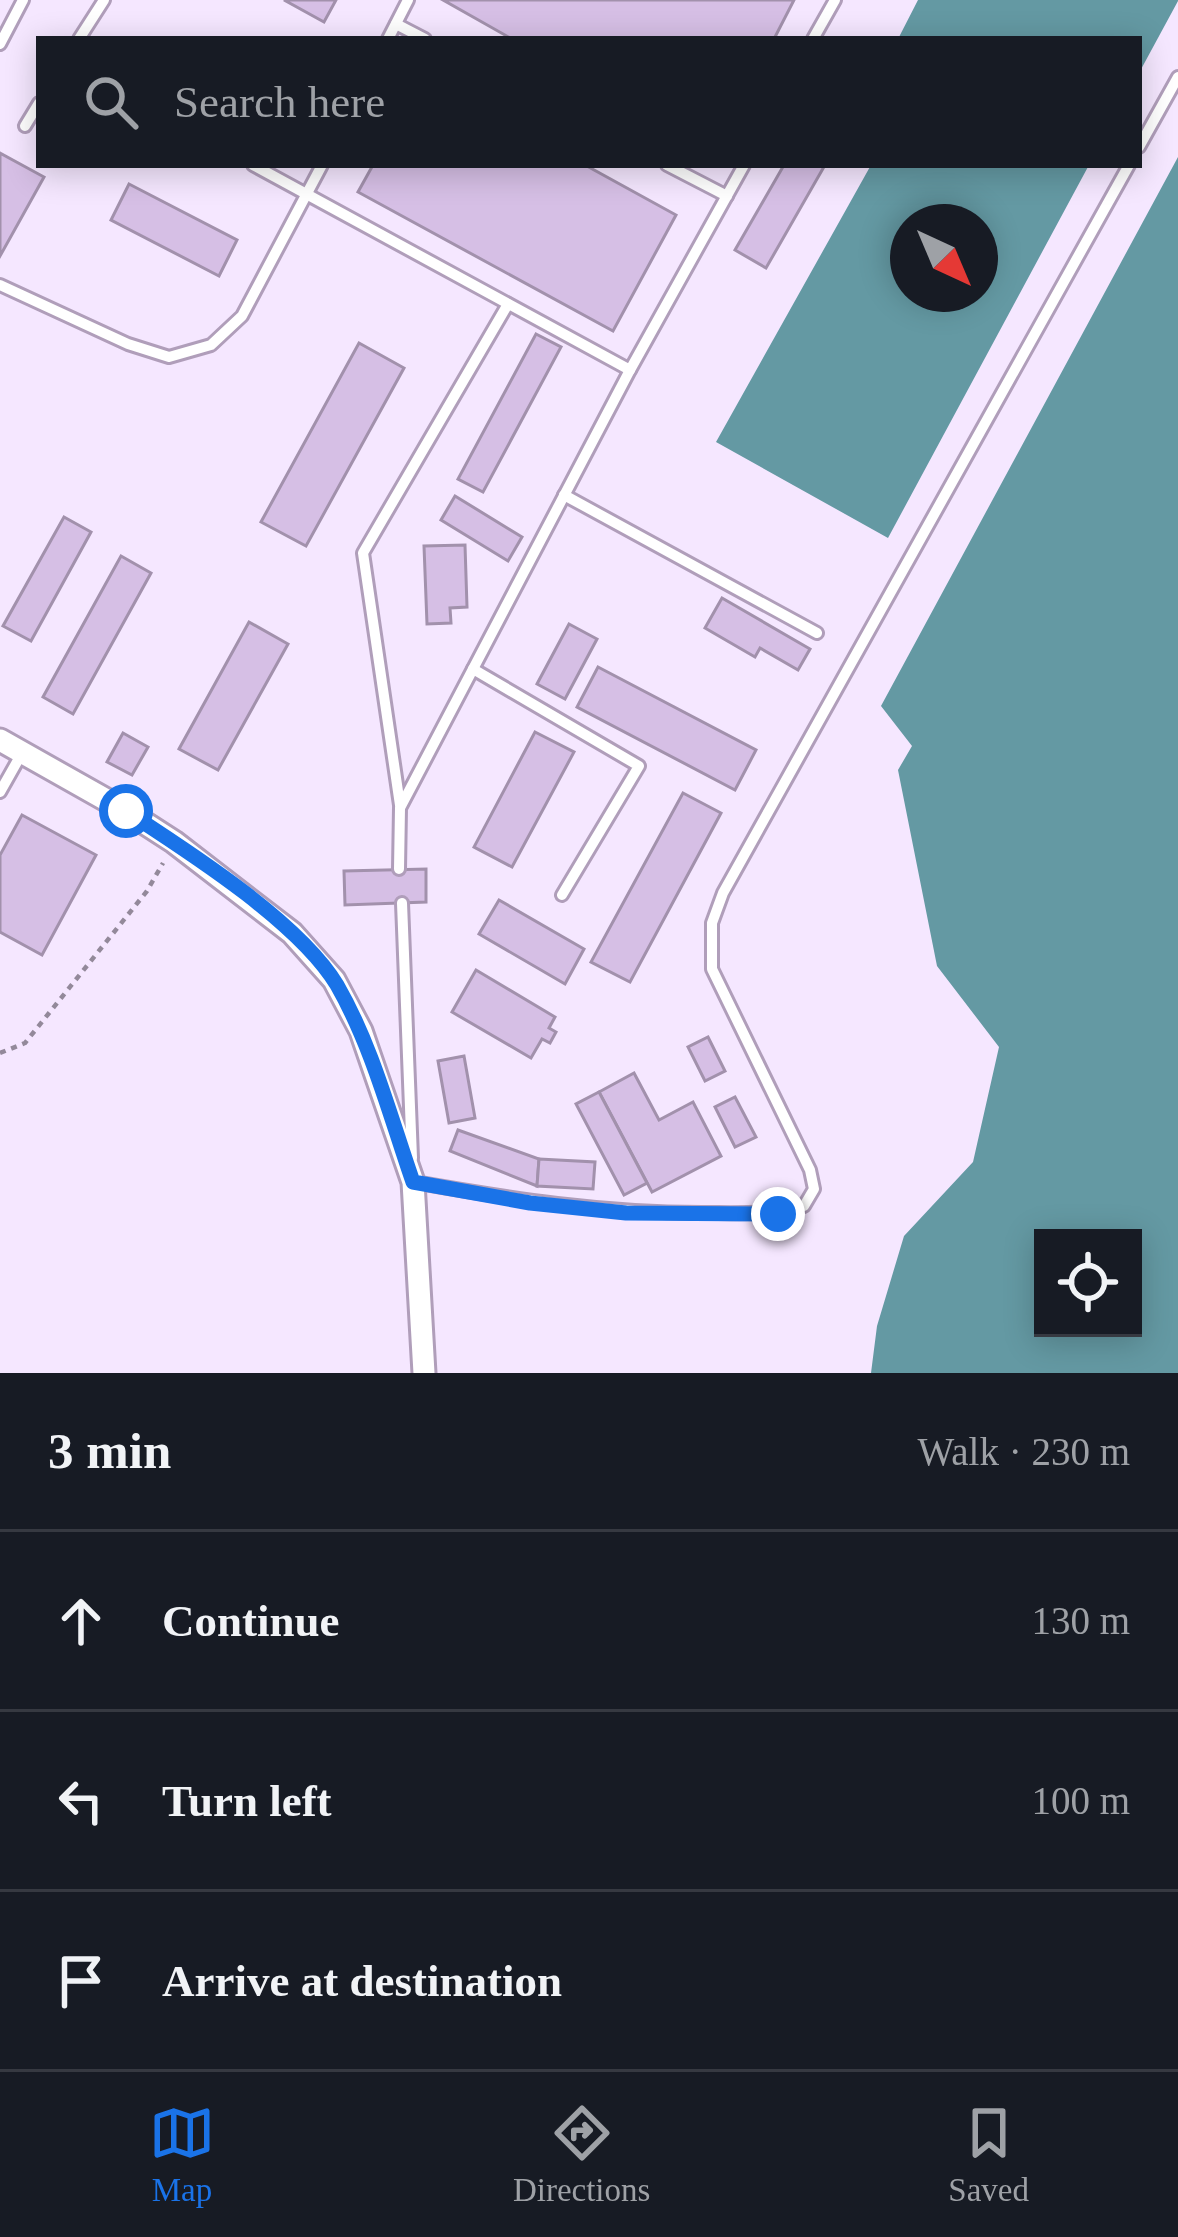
<!DOCTYPE html>
<meta charset="utf-8">
<style>
:root{--surface:#171b24;--page:#242831;--text:#f1f3f6;--muted:#9ea1a6;--line:#363941;--accent:#1a73e8}
body{margin:0;font-family:Georgia,serif;background:var(--page);color:var(--text)}
.controls{position:absolute;right:36px;bottom:36px;display:grid;overflow:hidden;border-radius:0px;box-shadow:0 6px 30px #0003}
.controls button{width:108px;height:108px;display:grid;place-items:center;padding:0;border:0;border-bottom:3px solid var(--line);background:var(--surface);color:var(--text);font:60px sans-serif}
.compass{position:absolute;left:890px;top:204px;width:108px;height:108px;border-radius:50%;background:var(--surface);box-shadow:0 6px 30px #0003;rotate:136deg}
.stop{position:absolute;width:36px;height:36px;margin:-27px;border:9px solid #1a73e8;border-radius:50%;background:#fff}
.stop.end{background:#1a73e8;border-color:#fff;box-shadow:0 3px 12px #0008}
.list{margin:0;padding:0;list-style:none}
h2{display:flex;justify-content:space-between;align-items:center;height:156px;margin:0;padding:0 48px;font-size:51px}
h2 small{font-size:39px;font-weight:400;color:var(--muted)}
.list li{display:grid;grid-template-columns:78px 1fr auto;gap:36px;align-items:center;box-sizing:border-box;height:180px;padding:0 48px;border-top:3px solid var(--line)}
.list b{display:block;font-size:45px;white-space:nowrap}
.list em{font-size:39px;font-style:normal;color:var(--muted)}
.icon{flex:none;width:66px;height:66px;fill:none;stroke:currentColor;stroke-width:2;stroke-linecap:round;stroke-linejoin:round}
.map{position:relative;flex:none;width:1178px;height:1373px;overflow:hidden}
.search{position:absolute;background:var(--surface);box-shadow:0 6px 30px #0003;left:36px;right:36px;top:36px;height:132px;display:flex;align-items:center;gap:30px;box-sizing:border-box;padding:0 42px;border-radius:0px;color:var(--muted);font-size:45px}
.sheet{height:696px;background:var(--surface)}
nav{display:flex;justify-content:space-around;align-items:center;box-sizing:border-box;height:168px;border-top:3px solid var(--line);background:var(--surface);font-size:33px;color:var(--muted)}
nav a{display:grid;justify-items:center;gap:6px}
nav .on{color:var(--accent)}
.map>svg:first-child{display:block}
.water{fill:#6499a3;fill-rule:evenodd}
.pier{fill:#f5e7ff}
.building{fill:#d6bfe5;stroke:#a291ac;stroke-width:3}
.lines{fill:none;stroke-linecap:round;stroke-linejoin:round}
.service-casing{stroke:#b09eba;stroke-width:16}
.minor-casing{stroke:#b09eba;stroke-width:27}
.path{stroke:#93899a;stroke-width:4.5;stroke-dasharray:6 6;stroke-linecap:butt}
.service{stroke:#fff;stroke-width:10}
.minor{stroke:#fff;stroke-width:21}
.route{stroke:#1a73e8;stroke-width:15}
</style>
<div class="map">
<svg width="1178" height="1373" viewBox="0 0 1178 1373">
<rect width="100%" height="100%" fill="#f5e7ff"/>
<!-- water -->
<g class="water">
<polygon points="918,0 1178,0 1178,1 1139,73 1139,39 898,39"/>
<path d="M 1178,157 L 1178,1373 L 871,1373 L 877,1326 L 904,1236 L 973,1162 L 999,1047 L 937,966 L 898,770 L 912,746 L 881,706 ZM 1133,1238 L 1133,1328 L 1043,1328 L 1043,1238 Z"/>
<path d="M 871,165 L 1089,165 L 888,538 L 716,442 ZM 980,222 L 980,294 L 908,294 L 908,222 Z"/>
</g>
<!-- pier -->
<polygon class="pier" points="1178,151 911,644 886,682 1173,154"/>
<!-- building -->
<g class="building">
<polygon points="284,0 336,0 324,22"/>
<polygon points="443,0 794,0 774,39 512,39"/>
<polygon points="0,153 44,177 0,256"/>
<polygon points="373,165 585,165 676,215 613,331 358,192"/>
<polygon points="784,165 825,165 766,268 735,250"/>
<polygon points="129,184 237,240 219,276 111,220"/>
<polygon points="536,334 561,347 483,492 458,479"/>
<polygon points="359,343 404,368 306,546 261,522"/>
<polygon points="455,496 522,537 508,561 441,520"/>
<polygon points="64,517 91,532 31,641 3,626"/>
<polygon points="465,545 467,607 450,608 451,623 427,624 424,546"/>
<polygon points="121,556 151,573 73,714 43,697"/>
<polygon points="722,598 810,649 798,670 760,648 755,657 705,628"/>
<polygon points="249,622 288,644 218,770 179,749"/>
<polygon points="569,624 597,639 565,699 537,684"/>
<polygon points="598,667 756,750 735,790 577,707"/>
<polygon points="535,732 574,752 512,867 474,847"/>
<polygon points="123,733 148,747 132,775 107,762"/>
<polygon points="683,793 721,813 630,982 591,962"/>
<polygon points="22,815 96,855 42,955 0,932 0,855"/>
<polygon points="426,869 426,902 345,905 344,871"/>
<polygon points="499,900 584,949 565,984 479,934"/>
<polygon points="476,970 555,1017 549,1028 556,1032 550,1043 542,1039 531,1058 452,1012"/>
<polygon points="708,1037 725,1071 705,1081 688,1047"/>
<polygon points="464,1056 475,1118 449,1123 438,1061"/>
<polygon points="634,1073 659,1120 693,1102 721,1156 652,1192 599,1092"/>
<polygon points="599,1092 647,1183 624,1195 576,1104"/>
<polygon points="735,1097 756,1137 735,1147 715,1107"/>
<polygon points="458,1130 539,1159 537,1186 450,1151"/>
<polygon points="539,1159 595,1162 593,1189 537,1186"/>
</g>
<g class="lines">
<!-- service casing -->
<g class="service-casing">
<g id="service">
<polyline points="396,24 425,39"/>
<polyline points="79,39 104,0"/>
<polyline points="388,39 408,0"/>
<polyline points="813,39 835,0"/>
<polyline points="0,44 23,0"/>
<polyline points="25,126 39,103"/>
<polyline points="1139,147 1178,77"/>
<polyline points="253,165 630,370"/>
<polyline points="667,165 727,196"/>
<polyline points="0,285 128,344 169,357 211,345 242,316 322,165"/>
<polyline points="564,495 817,633"/>
<polyline points="473,669 639,766 562,895"/>
<polyline points="0,792 22,753"/>
<polyline points="400,805 363,553 508,304"/>
<polyline points="399,869 400,808 630,370 744,165"/>
<polyline points="402,903 412,1158"/>
<path d="M 414,1182 C 510,1199 604,1213 702,1213 C 737,1213 770,1215 804,1206 L 814,1189 L 810,1170 L 712,969 L 712,923 L 723,893 L 1129,165"/>
</g>
</g>
<!-- minor casing -->
<g class="minor-casing">
<polyline id="minor" points="0,740 126,811 174,842 292,933 334,980 361,1031 413,1182 424,1373"/>
</g>
<!-- path -->
<polyline class="path" points="0,1053 25,1043 147,891 163,863"/>
<!-- service -->
<use href="#service" class="service"/>
<!-- minor -->
<use href="#minor" class="minor"/>
</g>
<g class="lines">
<!-- route -->
<path class="route" d="M 126,811 C 189,852 299,922 337,985 C 372,1046 390,1116 413,1182 L 530,1203 L 626,1213 L 778,1214"/>
</g>
</svg>
<div class="controls">
<button><svg class="icon" aria-label="locate" viewBox="0 0 24 24"><circle cx="12" cy="12" r="6"/><path d="M12 2v4M12 18v4M2 12h4M18 12h4"/></svg></button>
</div>
<svg class="compass" viewBox="-18 -18 36 36"><path d="M0-13l5 13h-10z" fill="#e53935"/><path d="M0 13l5-13h-10z" fill="#9ea1a6"/></svg>
<div class="stop" style="left:126px;top:811px"></div>
<div class="stop end" style="left:778px;top:1214px"></div>
<div class="search"><svg class="icon" aria-label="search" viewBox="0 0 24 24"><circle cx="10" cy="10" r="6"/><path d="M15 15l6 6"/></svg>Search here</div>
</div>
<section class="sheet">
<h2>3 min<small>Walk · 230 m</small></h2>
<ul class="list">
<li><svg class="icon" aria-label="ahead" viewBox="0 0 24 24"><path d="M12 20V5M6 11l6-6 6 6"/></svg><div><b>Continue</b></div><em>130 m</em></li>
<li><svg class="icon" aria-label="left" viewBox="0 0 24 24"><path d="M17 20v-9H6M10 6l-5 5 5 5"/></svg><div><b>Turn left</b></div><em>100 m</em></li>
<li><svg class="icon" aria-label="arrive" viewBox="0 0 24 24"><path d="M6 21V4h12l-3 4 3 4H6"/></svg><div><b>Arrive at destination</b></div></li>
</ul>
</section>
<nav>
<a class="on"><svg class="icon" aria-label="map" viewBox="0 0 24 24"><path d="M3 6l6-2 6 2 6-2v14l-6 2-6-2-6 2zM9 4v14M15 6v14"/></svg>Map</a>
<a><svg class="icon" aria-label="directions" viewBox="0 0 24 24"><path d="M12 3l9 9-9 9-9-9zM9 14v-3h6M13 9l2 2-2 2"/></svg>Directions</a>
<a><svg class="icon" aria-label="saved" viewBox="0 0 24 24"><path d="M7 4h10v16l-5-4-5 4z"/></svg>Saved</a>
</nav>
